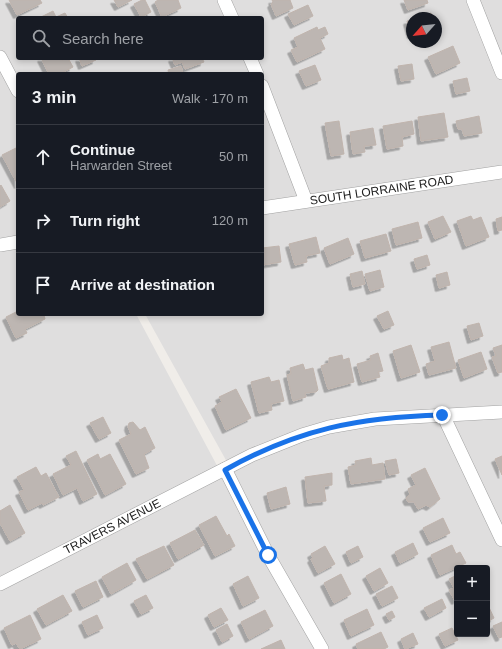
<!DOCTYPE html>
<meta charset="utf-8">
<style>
:root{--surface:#171b24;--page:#20242c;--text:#f1f3f6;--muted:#9ea1a6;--line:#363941}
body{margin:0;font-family:Arial,sans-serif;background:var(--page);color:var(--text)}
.controls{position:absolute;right:12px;bottom:12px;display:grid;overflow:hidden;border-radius:4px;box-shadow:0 2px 6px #0003}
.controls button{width:36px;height:36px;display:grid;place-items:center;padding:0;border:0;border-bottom:1px solid var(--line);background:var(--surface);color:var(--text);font:20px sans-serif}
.compass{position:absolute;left:406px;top:12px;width:36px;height:36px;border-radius:50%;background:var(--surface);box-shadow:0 2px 6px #0003;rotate:243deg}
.stop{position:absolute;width:12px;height:12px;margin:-9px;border:3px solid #1a73e8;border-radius:50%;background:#fff}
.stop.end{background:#1a73e8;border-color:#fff;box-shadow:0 1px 4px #0008}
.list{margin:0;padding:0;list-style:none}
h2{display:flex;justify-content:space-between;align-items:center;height:52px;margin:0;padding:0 16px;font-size:17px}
h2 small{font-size:13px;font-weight:400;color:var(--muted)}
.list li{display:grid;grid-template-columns:26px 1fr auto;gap:12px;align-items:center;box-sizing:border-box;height:64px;padding:0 16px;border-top:1px solid var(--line)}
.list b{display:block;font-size:15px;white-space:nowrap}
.list p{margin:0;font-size:13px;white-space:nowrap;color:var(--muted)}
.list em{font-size:13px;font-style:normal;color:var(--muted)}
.icon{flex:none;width:22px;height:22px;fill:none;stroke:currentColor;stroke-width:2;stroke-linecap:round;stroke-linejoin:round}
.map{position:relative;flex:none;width:502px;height:649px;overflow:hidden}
.search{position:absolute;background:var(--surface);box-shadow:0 2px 6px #0003;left:16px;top:16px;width:248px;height:44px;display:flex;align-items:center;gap:10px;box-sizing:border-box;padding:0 14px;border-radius:4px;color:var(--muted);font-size:15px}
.panel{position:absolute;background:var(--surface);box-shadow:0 2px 6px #0003;left:16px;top:72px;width:248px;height:244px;border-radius:4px}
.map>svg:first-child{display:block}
.residential{fill:#dfdede;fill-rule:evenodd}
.building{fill:#bdb6b2;stroke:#c0b4ad;filter:url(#shadow)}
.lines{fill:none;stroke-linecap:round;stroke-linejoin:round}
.street-casing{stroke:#a2a2a2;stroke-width:14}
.street{stroke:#fff;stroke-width:13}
.route{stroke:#1a73e8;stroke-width:5}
.labels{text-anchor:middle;stroke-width:4;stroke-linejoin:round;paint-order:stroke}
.street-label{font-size:12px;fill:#212121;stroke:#fff}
</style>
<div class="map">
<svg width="502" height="649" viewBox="0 0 502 649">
<defs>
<filter id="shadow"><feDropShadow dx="-3.5" dy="3.5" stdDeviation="0" flood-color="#0004"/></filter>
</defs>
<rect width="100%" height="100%" fill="#f0ede9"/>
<!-- residential -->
<g class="residential">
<path d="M 0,0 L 502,0 L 502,649 L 326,649 L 227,462 L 145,314 L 262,314 L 262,74 L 18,74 L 18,84 L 0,51 ZM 18,18 L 262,18 L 262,58 L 18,58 ZM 412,18 L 436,18 L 436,42 L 412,42 ZM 457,568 L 487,568 L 487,634 L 457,634 Z"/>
<polygon points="0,60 18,94 18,314 136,314 315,649 0,649"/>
</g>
<!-- building -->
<g class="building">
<polygon points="9,0 40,0 42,3 17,15"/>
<polygon points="114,0 132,0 118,7"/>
<polygon points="142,0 145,0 151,12 141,17 134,4"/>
<polygon points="158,0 178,0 181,8 162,17 155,2"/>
<polygon points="272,0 290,0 293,8 276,16 271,4 273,2"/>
<polygon points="404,0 427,0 428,3 408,10"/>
<polygon points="308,5 313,16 294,25 288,14"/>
<polygon points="53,11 56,17 65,13 68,18 39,18"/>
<polygon points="431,13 433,18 416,18"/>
<polygon points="412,20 412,35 411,35 407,21"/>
<polygon points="317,27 318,30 325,27 328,34 320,38 325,49 297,62 291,50 298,47 294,38"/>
<polygon points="453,46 460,63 436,74 428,57"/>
<polygon points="41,58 61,58 62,60 68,58 73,67 60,74 49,74"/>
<polygon points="79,58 95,58 96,60 82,66"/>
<polygon points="172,58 202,58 204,62 185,69 182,62 175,65"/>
<polygon points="412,64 414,79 401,81 398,66"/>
<polygon points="315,65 321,80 306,86 299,71"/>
<polygon points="181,66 183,74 169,74 168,70"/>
<polygon points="467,78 470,91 456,94 453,81"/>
<polygon points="444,113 448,137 421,141 418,117"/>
<polygon points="479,116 482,133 464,136 462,129 458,129 456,121"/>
<polygon points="339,121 344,154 331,156 325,123"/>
<polygon points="412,121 414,134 402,137 403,146 387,149 383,126"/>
<polygon points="373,128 376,145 364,146 365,152 353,154 350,132"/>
<polygon points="18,147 18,185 2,155"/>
<polygon points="1,185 10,201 0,207 0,186"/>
<polygon points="443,216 451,232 435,239 428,222"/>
<polygon points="471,216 473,220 481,217 489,237 466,246 457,221"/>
<polygon points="502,217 502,230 498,231 496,219"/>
<polygon points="418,222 422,238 396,245 392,229"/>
<polygon points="386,234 391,251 365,258 360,241"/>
<polygon points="316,237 320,253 306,256 307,262 295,265 289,244"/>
<polygon points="348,238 354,254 330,264 324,248"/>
<polygon points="279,246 281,262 262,265 262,248"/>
<polygon points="427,255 430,265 417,269 414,259"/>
<polygon points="380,270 384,287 370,291 365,274"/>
<polygon points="362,271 365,284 353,287 350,274"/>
<polygon points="447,272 450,285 439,288 436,275"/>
<polygon points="18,311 18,314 45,314 44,315 45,319 25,329 27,333 16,338 6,317"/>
<polygon points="388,311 394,325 384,329 377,316"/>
<polygon points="479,323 483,336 471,340 467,326"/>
<polygon points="449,342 456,368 429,375 426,364 435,361 431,347"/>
<polygon points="411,345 420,372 401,378 393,351"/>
<polygon points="502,345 502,372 498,373 492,357 496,356 493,348"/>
<polygon points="481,352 487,369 464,378 458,360"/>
<polygon points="378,353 383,371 378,372 380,377 362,382 357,364 371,360 370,356"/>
<polygon points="342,355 343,360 349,358 354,382 328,389 321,366 329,363 329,358"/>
<polygon points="303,364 305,370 313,368 318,390 316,392 305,393 306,397 293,401 287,375 291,374 290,368"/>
<polygon points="269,377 271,382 279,380 284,401 271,404 272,410 259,413 251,382"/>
<polygon points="236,389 251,418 226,430 215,406 222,402 219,397"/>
<polygon points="103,417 111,433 99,439 90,423"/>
<polygon points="133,422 140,430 145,427 155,448 144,454 149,468 136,474 119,440 131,434 128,427 129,423"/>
<polygon points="76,451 97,494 83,501 77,488 63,495 53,474 71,465 66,456"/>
<polygon points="98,454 100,459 110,454 126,484 105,495 87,460"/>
<polygon points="502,456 502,475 495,459"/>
<polygon points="371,458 372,465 383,463 385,479 351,484 348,467 356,465 355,461"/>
<polygon points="396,459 399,473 389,475 385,461"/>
<polygon points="36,467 41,476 46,473 59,497 43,505 42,503 28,510 19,492 24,490 17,477"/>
<polygon points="425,468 440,499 430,507 426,505 418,509 414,502 408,502 406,498 410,494 408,489 416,485 411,475"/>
<polygon points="332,473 332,485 324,486 326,501 308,503 305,477"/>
<polygon points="286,487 290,504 271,509 267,493"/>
<polygon points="10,505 25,533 10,541 0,523 0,511"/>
<polygon points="216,516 227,536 229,534 235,546 215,556 199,525"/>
<polygon points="443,518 450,533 430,542 423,528"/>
<polygon points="195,530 204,545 178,559 170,543"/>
<polygon points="413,543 418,554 400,563 395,552"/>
<polygon points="452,545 456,554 460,552 466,563 440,575 431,555"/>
<polygon points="164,546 174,565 147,579 136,559"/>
<polygon points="325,546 335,564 318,573 311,559 313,558 311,554"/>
<polygon points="358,546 363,557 351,563 346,552"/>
<polygon points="127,563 136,580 111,594 102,577"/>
<polygon points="380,568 388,583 374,591 366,576"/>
<polygon points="341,574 351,594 334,603 324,583"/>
<polygon points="457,575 457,600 455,601 449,590 454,588 449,579"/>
<polygon points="248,576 259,598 243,606 233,584"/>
<polygon points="96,581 103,597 83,607 75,591"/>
<polygon points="392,586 398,598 382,606 376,594"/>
<polygon points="63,595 72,611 46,625 37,609"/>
<polygon points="146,595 153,608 141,614 134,601"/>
<polygon points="442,599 446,608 429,617 424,608"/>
<polygon points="487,603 494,618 487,622"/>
<polygon points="221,608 228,620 214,627 208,615"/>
<polygon points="367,609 374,625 351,636 344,620"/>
<polygon points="265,610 273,626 249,639 241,622"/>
<polygon points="392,611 395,617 389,620 386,614"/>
<polygon points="30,615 41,639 20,649 16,643 12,645 4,628"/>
<polygon points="97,615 103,628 88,635 82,622"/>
<polygon points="502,622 502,637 499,638 493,626"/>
<polygon points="227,624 233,636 222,642 216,630"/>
<polygon points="452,628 458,640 445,646 439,634"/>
<polygon points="381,632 388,647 384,649 358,649 356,644"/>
<polygon points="413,633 418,644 405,649 401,639"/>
<polygon points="281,640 285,649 261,649"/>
</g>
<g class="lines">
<!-- street casing -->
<g class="street-casing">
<g id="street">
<polyline points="224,0 232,18"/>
<polyline points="473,0 502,73"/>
<polyline points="0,57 18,91"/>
<polyline points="250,58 257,74"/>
<polyline points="262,86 306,201"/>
<path id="s1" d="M 262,208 L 502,172"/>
<polyline points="0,245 18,242"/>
<polyline points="443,415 502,540"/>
<polyline points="225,469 268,555 322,649"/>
<path id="s2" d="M 0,584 L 252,455 L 302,435 L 329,427 L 375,419 L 502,412"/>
</g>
</g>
<!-- street -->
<use href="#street" class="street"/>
</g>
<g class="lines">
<!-- route -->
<path class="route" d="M 268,555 L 225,470 C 298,429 360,417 442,415"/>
</g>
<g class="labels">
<!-- street labels -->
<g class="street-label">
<text dy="4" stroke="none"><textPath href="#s1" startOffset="121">SOUTH LORRAINE ROAD</textPath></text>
<text dy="4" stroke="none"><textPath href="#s2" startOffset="126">TRAVERS AVENUE</textPath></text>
</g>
</g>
</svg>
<div class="controls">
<button>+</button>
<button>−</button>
</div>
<svg class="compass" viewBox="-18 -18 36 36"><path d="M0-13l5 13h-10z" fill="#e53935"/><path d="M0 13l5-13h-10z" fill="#9ea1a6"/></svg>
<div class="stop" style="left:268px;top:555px"></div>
<div class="stop end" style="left:442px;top:415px"></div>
<div class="search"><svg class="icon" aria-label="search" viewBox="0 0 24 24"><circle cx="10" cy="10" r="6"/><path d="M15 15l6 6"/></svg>Search here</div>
<section class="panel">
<h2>3 min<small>Walk · 170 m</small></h2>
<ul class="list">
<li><svg class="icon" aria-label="ahead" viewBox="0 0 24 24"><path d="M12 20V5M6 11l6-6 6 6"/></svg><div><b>Continue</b><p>Harwarden Street</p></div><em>50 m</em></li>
<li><svg class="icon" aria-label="right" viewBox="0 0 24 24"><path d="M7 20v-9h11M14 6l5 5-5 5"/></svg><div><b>Turn right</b></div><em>120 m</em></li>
<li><svg class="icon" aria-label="arrive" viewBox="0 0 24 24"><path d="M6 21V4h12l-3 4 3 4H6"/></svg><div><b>Arrive at destination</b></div></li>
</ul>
</section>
</div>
